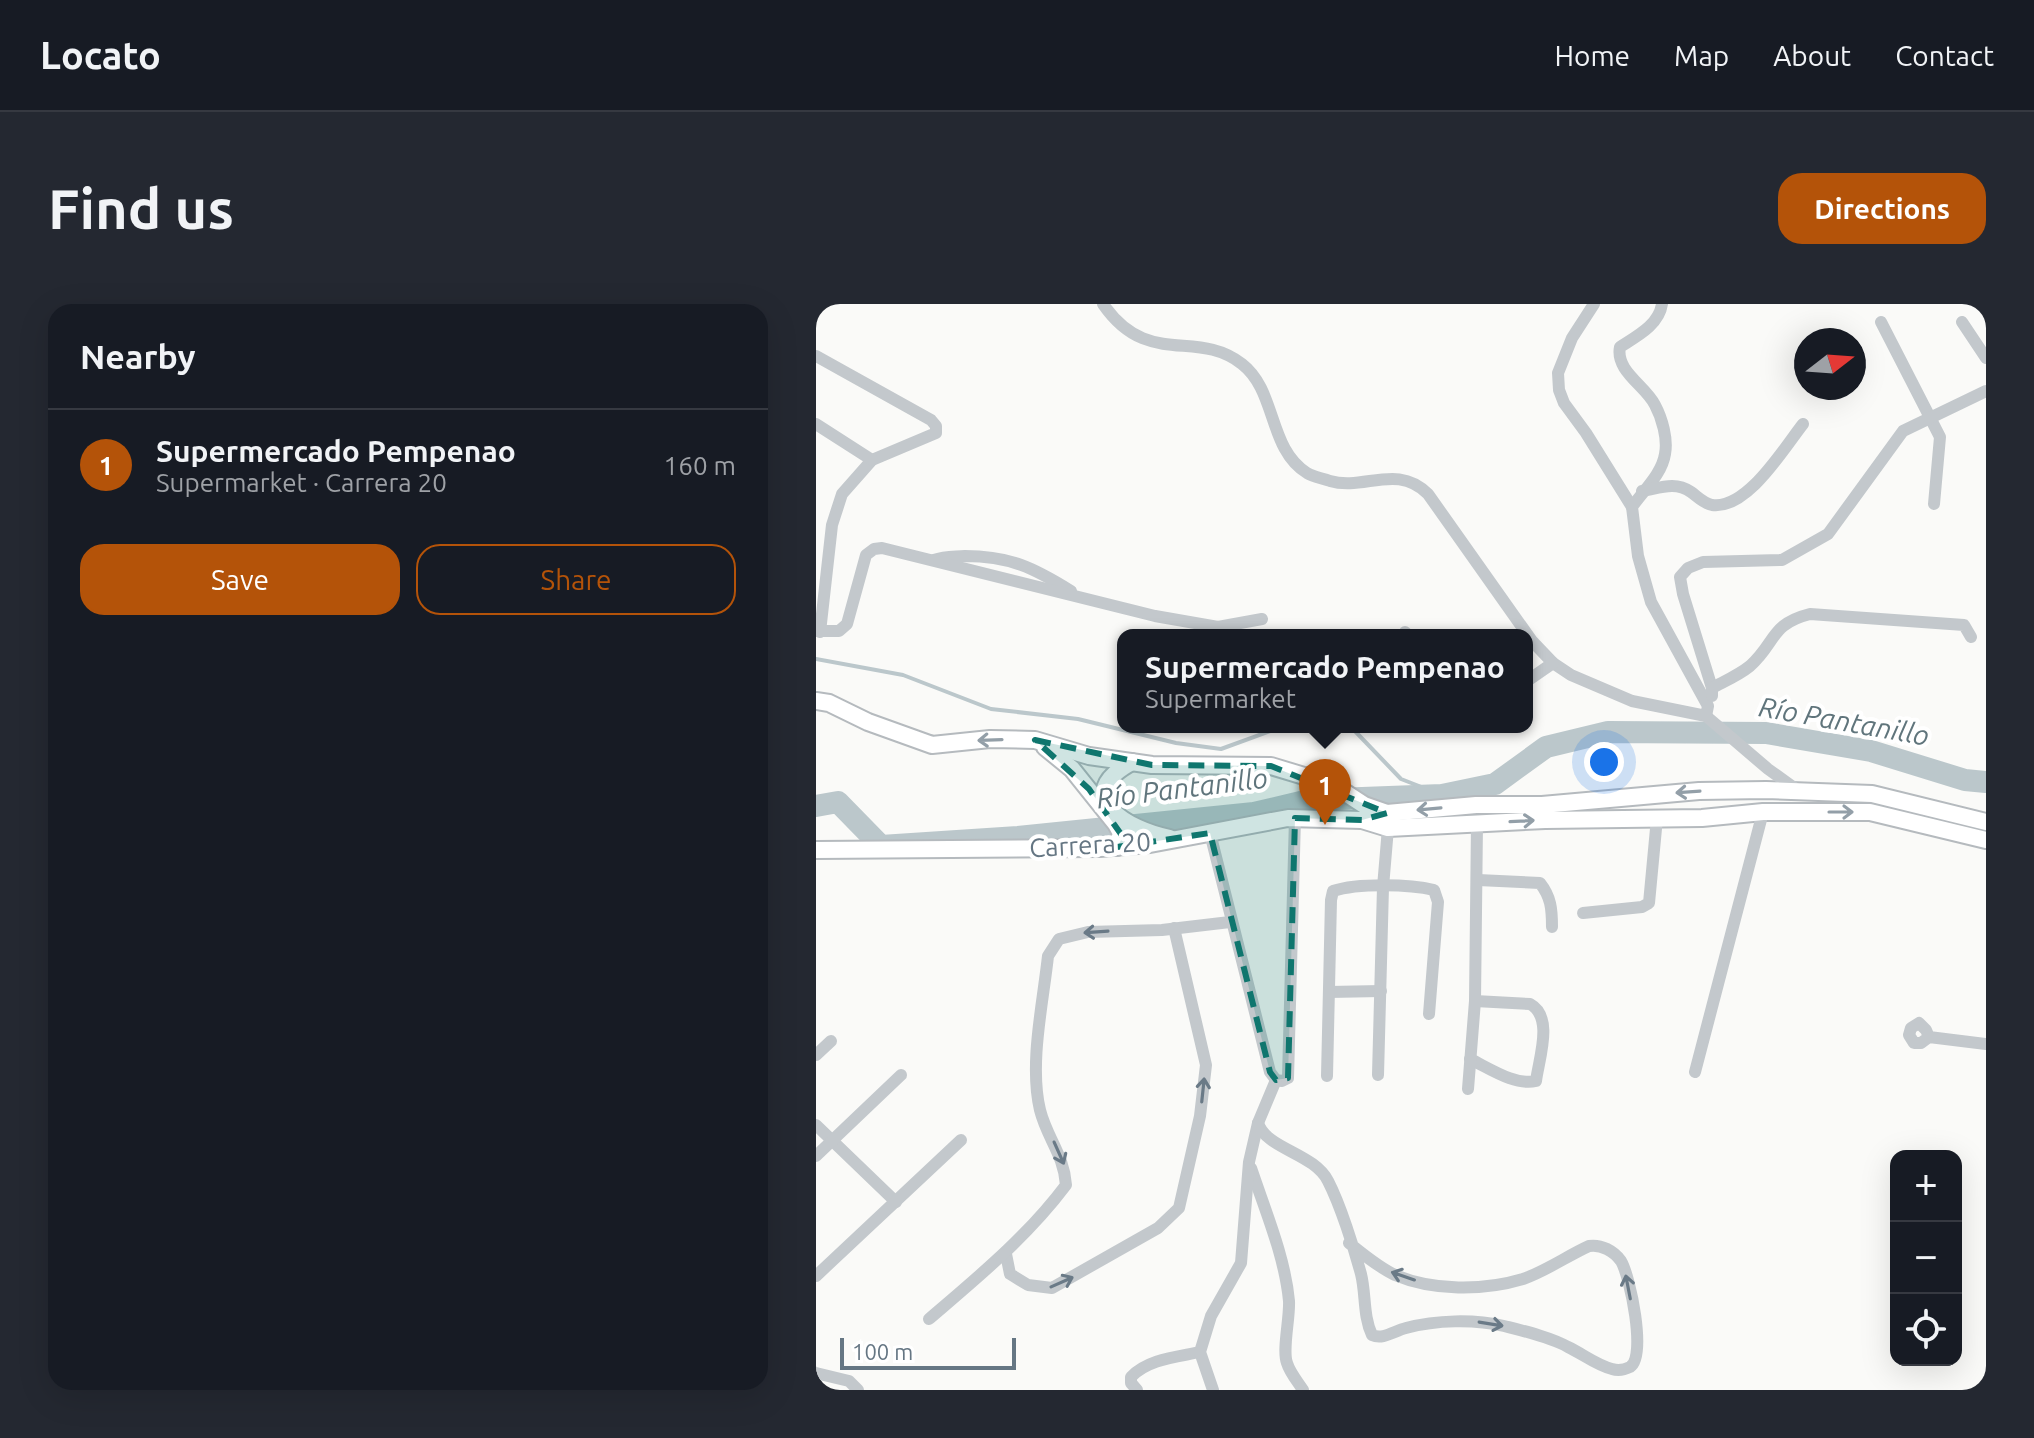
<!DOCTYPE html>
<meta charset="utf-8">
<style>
:root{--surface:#171b24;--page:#242831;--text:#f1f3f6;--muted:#9ea1a6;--line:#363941;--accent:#b45309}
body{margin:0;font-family:Ubuntu,sans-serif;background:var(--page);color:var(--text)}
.controls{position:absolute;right:24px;bottom:24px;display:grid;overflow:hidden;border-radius:16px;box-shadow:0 8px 32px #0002}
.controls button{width:72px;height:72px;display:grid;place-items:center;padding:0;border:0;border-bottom:2px solid var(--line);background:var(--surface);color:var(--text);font:40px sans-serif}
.compass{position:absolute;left:978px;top:24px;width:72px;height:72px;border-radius:50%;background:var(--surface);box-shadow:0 8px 32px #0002;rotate:73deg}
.scale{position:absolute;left:24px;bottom:20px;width:176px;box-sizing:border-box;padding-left:8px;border:4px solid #657683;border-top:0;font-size:22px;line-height:28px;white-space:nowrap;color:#657683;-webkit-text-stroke:6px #fff;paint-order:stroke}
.you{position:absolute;left:788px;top:458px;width:28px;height:28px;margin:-20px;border:6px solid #fff;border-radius:50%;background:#1a73e8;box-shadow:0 0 0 12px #1a73e833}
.badge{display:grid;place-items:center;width:52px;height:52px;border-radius:50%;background:var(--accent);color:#fff;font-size:26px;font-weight:700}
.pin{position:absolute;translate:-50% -66px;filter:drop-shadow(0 2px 4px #0008)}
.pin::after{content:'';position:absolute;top:42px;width:28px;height:24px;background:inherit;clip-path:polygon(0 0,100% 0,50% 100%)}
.popup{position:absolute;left:301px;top:325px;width:416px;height:104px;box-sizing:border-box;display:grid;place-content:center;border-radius:16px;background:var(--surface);filter:drop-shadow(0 2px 6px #0005);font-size:26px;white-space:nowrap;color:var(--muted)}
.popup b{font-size:30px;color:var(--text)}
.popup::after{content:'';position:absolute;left:50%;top:100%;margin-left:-16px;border:16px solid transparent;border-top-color:var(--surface)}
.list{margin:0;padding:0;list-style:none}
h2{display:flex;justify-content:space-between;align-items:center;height:104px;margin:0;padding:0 32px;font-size:34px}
h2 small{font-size:26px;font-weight:400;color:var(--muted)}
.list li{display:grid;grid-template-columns:52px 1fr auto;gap:24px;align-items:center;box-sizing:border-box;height:112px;padding:0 32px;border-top:2px solid var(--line)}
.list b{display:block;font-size:30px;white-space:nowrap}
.list p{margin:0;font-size:26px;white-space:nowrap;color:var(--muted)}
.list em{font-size:26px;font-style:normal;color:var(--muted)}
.actions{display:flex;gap:16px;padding:24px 32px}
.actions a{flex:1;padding:18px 0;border:2px solid var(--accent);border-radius:24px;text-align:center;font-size:28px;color:var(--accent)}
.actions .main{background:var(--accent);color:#fff}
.icon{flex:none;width:44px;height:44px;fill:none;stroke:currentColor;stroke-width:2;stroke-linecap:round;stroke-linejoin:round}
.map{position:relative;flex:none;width:1170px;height:1086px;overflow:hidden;border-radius:24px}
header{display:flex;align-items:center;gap:48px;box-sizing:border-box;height:112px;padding:0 40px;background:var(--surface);border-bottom:2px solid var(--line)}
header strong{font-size:38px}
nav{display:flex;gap:44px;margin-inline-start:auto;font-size:28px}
.intro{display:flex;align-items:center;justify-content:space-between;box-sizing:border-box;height:192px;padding:0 48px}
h1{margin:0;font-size:56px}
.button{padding:20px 36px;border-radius:24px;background:var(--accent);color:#fff;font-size:28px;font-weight:700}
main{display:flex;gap:48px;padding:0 48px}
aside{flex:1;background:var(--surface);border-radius:24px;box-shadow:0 8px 32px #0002}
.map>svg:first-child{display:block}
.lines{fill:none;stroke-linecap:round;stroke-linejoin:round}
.stream{stroke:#bbc7cb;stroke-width:4}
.river{stroke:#bbc7cb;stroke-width:22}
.major-casing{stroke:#b5babe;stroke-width:20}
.minor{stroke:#c3c8cc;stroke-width:12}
.major{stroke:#fff;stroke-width:16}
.oneway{stroke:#939fa8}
.oneway2{stroke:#6a7a87}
.marked{fill:#0f766e;fill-opacity:0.2;stroke:#0f766e;stroke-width:6;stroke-dasharray:16 10;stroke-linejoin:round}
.labels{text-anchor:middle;stroke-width:8;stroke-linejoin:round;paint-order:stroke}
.street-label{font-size:26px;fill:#657683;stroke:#fff}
.water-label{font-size:28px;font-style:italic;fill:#60757c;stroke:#fff}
</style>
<header>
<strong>Locato</strong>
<nav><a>Home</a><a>Map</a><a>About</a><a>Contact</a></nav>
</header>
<div class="intro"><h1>Find us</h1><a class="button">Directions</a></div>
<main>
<aside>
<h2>Nearby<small></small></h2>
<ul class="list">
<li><span class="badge">1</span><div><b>Supermercado Pempenao</b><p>Supermarket · Carrera 20</p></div><em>160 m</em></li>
</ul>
<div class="actions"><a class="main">Save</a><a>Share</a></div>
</aside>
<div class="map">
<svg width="1170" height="1086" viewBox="0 0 1170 1086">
<rect width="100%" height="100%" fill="#fafaf8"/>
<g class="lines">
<!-- stream -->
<g class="stream">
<polyline points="0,355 87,371 175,405 262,415 360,439 405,445 465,423"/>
<polyline points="535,423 585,475 626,491"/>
</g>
<!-- river -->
<polyline class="river" points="0,502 22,498 65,542 202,533 438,509 493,496 626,491 679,480 730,443 792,428 950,429 1055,447 1149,476 1170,478"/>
<!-- major casing -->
<g class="major-casing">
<g id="major">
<polyline points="0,397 13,399 52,418 116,441 174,435 219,436 273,452 336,461 455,462 498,475 525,486 548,501 571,509"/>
<polyline points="229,443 256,465 300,520 305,529 301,543"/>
<path d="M 316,458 C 253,492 312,526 354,534"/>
<polyline points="546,516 571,509 660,501 726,501 883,487 950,486 1056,490 1170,518"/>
<polyline points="0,546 284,544 334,540 472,514 546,516 572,524 729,516 886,514 947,508 1054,508 1170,536"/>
</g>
</g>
<!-- minor -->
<g class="minor">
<path d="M 287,0 C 332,65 380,24 426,60 C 461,87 452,145 491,169 C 497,173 506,174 514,177 C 548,187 581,159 612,190 L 716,337 L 737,359 L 755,371 L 816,397 L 890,412 L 952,465 L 984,488"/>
<polyline points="778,0 756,34 742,69 743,86 748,99 770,129 816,203"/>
<path d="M 846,0 C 843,21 821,32 804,43 C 799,67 830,82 839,101 C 846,114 852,135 849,150 C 846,170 827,187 816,203 L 822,252 L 835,298 L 892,402 L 890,412"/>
<polyline points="1065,18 1124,133 1118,200"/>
<polyline points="1146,18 1170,54"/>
<polyline points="0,52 115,116 120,122 120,129 56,156 26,190 16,221 4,328"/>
<polyline points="0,120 56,156"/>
<path d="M 826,187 C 844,184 859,177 875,188 C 882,193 887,199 896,201 C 931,206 968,144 987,120"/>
<path d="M 118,256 C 129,252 138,253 149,252 C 194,252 218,264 255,287"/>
<polyline points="0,327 23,327 31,320 50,251 58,245 66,244 339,312 402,323 446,315"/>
<polyline points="589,328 592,331"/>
<polyline points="711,377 737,359"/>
<polyline points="896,384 867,290 864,273 872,264 887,258 966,256 1012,230 1087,127 1170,87"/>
<path d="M 896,392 L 896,384 C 909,377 923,371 934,362 C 960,339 954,320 994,310 L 1148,321 L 1155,333"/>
<polyline points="394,529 454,768 460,776 466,777 472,774 479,514"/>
<path d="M 662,576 L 724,579 C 735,593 736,605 736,623"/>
<polyline points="767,609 826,603 833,599 841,514"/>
<polyline points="513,688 565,687"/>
<polyline points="1113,733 1105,739 1098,739 1093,731 1095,724 1103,719 1110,726 1113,733 1170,740"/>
<polyline points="0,751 15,737"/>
<path d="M 654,755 C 673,764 699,782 720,777 C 723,754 738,713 714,700 L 659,697"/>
<polyline points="879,768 947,508"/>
<polyline points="562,771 567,583 572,524"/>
<path d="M 511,772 L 515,596 L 517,587 C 541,579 594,580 618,586 L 622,598 L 613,710"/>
<polyline points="652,785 659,697 661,519"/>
<path d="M 442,819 C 450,845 498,849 512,877 C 524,900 538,944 545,970 C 550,990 547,1012 556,1031 C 567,1036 578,1027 590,1024 C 620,1016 658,1015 688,1022 C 708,1027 734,1033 752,1043 C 767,1050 780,1061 796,1065 C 802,1067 808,1066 814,1063 C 831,1053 814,972 805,957 C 798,947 785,940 773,942 C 751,952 730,967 707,975 C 667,987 617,987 579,971 C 562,963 547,950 533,939"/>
<polyline points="0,821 80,898"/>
<polyline points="0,852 85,771"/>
<path d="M 435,864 C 449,906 469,953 473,997 C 474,1014 466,1046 471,1059 C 474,1069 482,1078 487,1086"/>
<polyline points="190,950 194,970 212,981 236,984 342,924 363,904 384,812 390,761 358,624"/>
<polyline points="0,972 145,836"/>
<path d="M 113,1015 C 162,973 211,933 250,881 C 248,851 231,834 224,806 C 213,760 227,699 232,652 L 243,635 L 272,628 L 346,626 L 414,618"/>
<polyline points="0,1069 33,1077 42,1086"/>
<path d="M 321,1086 L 315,1079 L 315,1073 C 332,1055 361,1053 384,1048"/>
<polyline points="397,1086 384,1048 395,1012 425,959 433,858 442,819 460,776"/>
</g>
<!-- major -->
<use href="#major" class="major"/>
</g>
<!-- one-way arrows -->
<defs><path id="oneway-shaft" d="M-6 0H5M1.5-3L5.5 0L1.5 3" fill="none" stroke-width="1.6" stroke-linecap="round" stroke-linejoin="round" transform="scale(2)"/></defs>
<g class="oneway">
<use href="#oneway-shaft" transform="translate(174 436) rotate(178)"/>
<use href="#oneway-shaft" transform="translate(872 488) rotate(176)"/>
<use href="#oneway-shaft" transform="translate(613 505) rotate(175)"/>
<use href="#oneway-shaft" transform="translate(1025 508)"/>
<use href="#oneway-shaft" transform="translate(706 517) rotate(-3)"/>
</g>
<g class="oneway2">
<use href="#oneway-shaft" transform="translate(280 628) rotate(176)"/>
<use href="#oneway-shaft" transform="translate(387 786) rotate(-84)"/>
<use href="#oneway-shaft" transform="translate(243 849) rotate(66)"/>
<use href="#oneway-shaft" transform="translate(587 972) rotate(-161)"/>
<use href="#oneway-shaft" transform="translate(246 978) rotate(-24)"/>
<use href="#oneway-shaft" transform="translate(812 983) rotate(-101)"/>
<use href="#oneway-shaft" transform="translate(675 1020) rotate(9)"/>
</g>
<!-- marked area -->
<path class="marked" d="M 219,436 L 336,461 L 455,462 L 571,509 L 546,516 L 479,514 L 472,774 L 460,776 L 454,768 L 394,529 L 301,543 L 307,533 L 273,485 Z"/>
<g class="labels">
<!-- street labels -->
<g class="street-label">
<text transform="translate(274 541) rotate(-3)" y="9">Carrera 20</text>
</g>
<!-- water labels -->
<g class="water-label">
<text transform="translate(1028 417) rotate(10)" y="10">Río Pantanillo</text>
<text transform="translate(366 484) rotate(-7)" y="10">Río Pantanillo</text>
</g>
</g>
</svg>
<div class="controls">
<button>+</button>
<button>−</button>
<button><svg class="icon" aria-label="locate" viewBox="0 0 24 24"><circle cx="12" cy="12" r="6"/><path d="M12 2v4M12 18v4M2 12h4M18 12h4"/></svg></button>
</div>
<svg class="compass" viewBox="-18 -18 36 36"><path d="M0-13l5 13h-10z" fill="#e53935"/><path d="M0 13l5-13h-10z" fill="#9ea1a6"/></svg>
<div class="scale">100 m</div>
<div class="you"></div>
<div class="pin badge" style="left:509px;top:521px">1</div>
<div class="popup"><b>Supermercado Pempenao</b>Supermarket</div>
</div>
</main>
